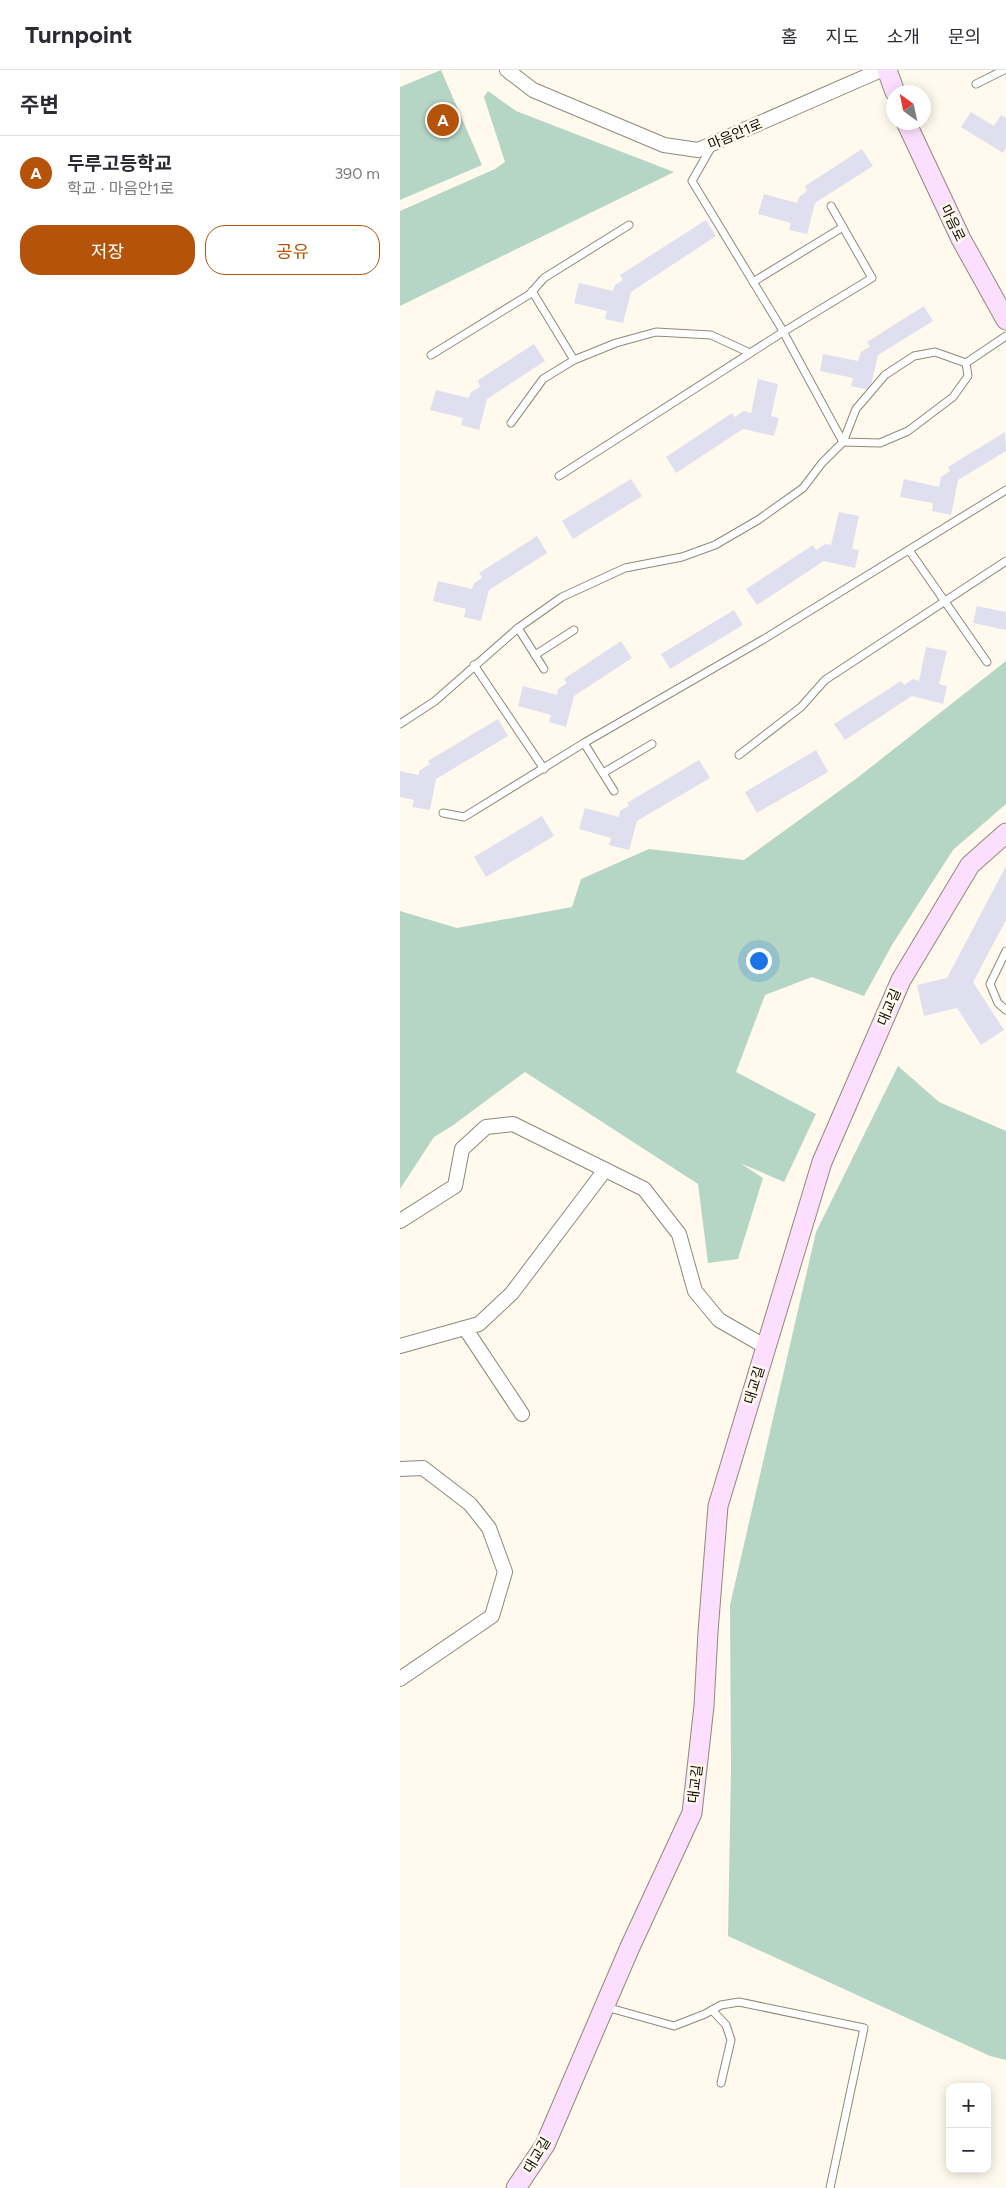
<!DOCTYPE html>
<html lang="ko">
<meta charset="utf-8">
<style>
:root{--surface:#fff;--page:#f2f2f3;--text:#2b2b33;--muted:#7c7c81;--line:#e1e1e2;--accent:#b45309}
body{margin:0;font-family:Figtree,"Noto Sans KR",sans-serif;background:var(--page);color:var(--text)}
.controls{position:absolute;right:15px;bottom:15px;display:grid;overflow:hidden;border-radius:10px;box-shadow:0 2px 12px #0003}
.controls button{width:45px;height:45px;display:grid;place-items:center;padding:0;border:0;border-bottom:1px solid var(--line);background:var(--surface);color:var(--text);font:25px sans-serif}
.compass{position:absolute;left:486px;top:15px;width:45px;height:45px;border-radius:50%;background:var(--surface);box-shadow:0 2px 12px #0003;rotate:327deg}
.you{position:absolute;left:358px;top:890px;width:18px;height:18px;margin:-12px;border:4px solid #fff;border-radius:50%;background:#1a73e8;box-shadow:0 0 0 8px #1a73e833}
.badge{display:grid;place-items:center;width:32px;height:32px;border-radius:50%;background:var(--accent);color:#fff;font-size:16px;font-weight:700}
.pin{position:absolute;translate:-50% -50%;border:2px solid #fff;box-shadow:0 1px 5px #0006}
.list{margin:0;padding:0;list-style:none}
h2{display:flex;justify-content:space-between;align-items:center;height:65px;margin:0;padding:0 20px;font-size:21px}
h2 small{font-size:16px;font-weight:400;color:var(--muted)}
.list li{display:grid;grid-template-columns:32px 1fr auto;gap:15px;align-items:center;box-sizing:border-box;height:75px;padding:0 20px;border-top:1px solid var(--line)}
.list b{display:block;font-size:19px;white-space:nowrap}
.list p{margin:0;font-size:16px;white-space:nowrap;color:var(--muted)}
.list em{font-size:16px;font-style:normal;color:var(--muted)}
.actions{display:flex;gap:10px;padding:15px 20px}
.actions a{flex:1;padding:11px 0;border:1px solid var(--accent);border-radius:20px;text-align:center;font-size:18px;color:var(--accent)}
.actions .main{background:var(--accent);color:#fff}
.map{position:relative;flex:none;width:606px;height:2118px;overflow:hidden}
header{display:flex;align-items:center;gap:30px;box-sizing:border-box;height:70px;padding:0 25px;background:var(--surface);border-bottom:1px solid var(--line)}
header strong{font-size:24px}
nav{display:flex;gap:28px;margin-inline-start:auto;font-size:18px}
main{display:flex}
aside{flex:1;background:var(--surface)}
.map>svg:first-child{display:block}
.green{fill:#b5d5c5}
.building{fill:#e0dff0}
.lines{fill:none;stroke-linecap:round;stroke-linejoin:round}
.lane-casing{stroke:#8e897a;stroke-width:9}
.street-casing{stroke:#8e897a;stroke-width:16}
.secondary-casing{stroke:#8e897a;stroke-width:21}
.lane{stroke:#fff;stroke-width:7}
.street{stroke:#fff;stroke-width:14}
.secondary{stroke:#fcdffe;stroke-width:19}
.labels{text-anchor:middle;stroke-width:5;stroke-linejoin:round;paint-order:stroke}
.street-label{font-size:14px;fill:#100e09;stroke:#fffaed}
</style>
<header>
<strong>Turnpoint</strong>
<nav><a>홈</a><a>지도</a><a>소개</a><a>문의</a></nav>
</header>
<main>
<aside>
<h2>주변<small></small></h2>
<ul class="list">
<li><span class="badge">A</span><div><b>두루고등학교</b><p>학교 · 마음안1로</p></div><em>390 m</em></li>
</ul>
<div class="actions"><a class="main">저장</a><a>공유</a></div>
</aside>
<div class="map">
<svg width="606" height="2118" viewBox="0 0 606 2118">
<rect width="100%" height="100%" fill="#fffaed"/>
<!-- green -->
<g class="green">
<polygon points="41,0 82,95 0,130 0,17"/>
<polygon points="88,21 116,41 274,102 0,236 0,141 95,99 105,92 84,27"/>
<polygon points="606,591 606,734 553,780 492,875 464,926 412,907 365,925 336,1002 416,1044 384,1112 340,1093 363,1108 338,1189 308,1193 298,1114 125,1002 52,1056 34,1067 0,1119 0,841 57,858 172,837 181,809 249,779 344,790 457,708"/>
<polygon points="498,996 539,1032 606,1061 606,1990 590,1986 328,1866 331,1699 330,1535 416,1162"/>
</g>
<!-- building -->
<g class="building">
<polygon points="571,42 594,56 601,45 606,48 606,78 603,83 561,57"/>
<polygon points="462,79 473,96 415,133 407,164 389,160 391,153 358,144 364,124 397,133 399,127 407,121 405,116"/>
<polygon points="306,150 316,166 231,222 223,253 205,249 207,241 174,233 179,213 213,221 215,215 223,210 220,205"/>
<polygon points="524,236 533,251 478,285 470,320 451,316 453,308 420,301 423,284 458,291 461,282 470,276 467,272"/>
<polygon points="134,274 145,291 87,329 79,360 61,355 63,348 30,340 36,320 69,328 71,322 80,317 78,310"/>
<polygon points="358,309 378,314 371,346 379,348 374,366 343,359 276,403 266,387 332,343 335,347 344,341 351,343"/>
<polygon points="605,362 606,381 558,410 551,445 532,441 533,433 500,427 504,409 539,417 541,407 550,401 548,397"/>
<polygon points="231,409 242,426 173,469 162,451"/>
<polygon points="439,442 459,446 452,479 459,480 455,498 424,491 357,535 346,519 413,475 416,480 425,474 431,475"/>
<polygon points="137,466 147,483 89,520 81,551 64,547 66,539 33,531 38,511 72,519 74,513 82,508 79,503"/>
<polygon points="577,536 606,542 606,560 573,553"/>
<polygon points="334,540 343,555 270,599 261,584"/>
<polygon points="221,571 232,588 174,626 166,657 149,652 151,645 118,636 123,616 157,625 158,619 167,613 164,609"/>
<polygon points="526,577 547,581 539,614 547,616 543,634 512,626 445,670 434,654 501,611 504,615 513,609 519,611"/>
<polygon points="98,649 108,666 36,709 30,740 12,737 14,730 0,727 0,701 19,705 19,701 30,694 28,691"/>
<polygon points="416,680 428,702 357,743 345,722"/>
<polygon points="299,690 310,708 237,751 229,780 209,775 211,768 179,759 185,738 219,747 220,741 229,736 227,733"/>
<polygon points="142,746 154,766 86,807 74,787"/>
<polygon points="606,796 606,850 573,912 604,960 581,975 557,938 524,946 517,915 547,908"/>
</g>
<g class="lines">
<!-- lane casing -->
<g class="lane-casing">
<g id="lane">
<polyline points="576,14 604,0"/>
<polyline points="312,76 292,111 380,256 443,372"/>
<polyline points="353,212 443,157"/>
<polyline points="132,221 174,290"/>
<polyline points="31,285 130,224 144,208 229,155"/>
<polyline points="566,293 606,266"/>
<polyline points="111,353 143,309 174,290 216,273 256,262 311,265 350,283"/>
<polyline points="443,372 480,373 508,361 553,327 568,306 566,293"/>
<polyline points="159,406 383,262 472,208 431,136"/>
<polyline points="509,480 587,592"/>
<polyline points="118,558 144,599"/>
<polyline points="135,585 174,560"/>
<polyline points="74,595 144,699"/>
<polyline points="0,654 35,631 118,558 162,527 225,498 282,487 315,475 358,450 403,418 422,393 443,372 456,339 485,305 514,286 535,282 566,293"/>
<polyline points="184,673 214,721"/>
<polyline points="339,685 401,637 425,610 606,491"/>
<polyline points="203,703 252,674"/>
<polyline points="43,743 64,747 184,673 364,569 606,420"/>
<polyline points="606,881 590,914 598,933 606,940"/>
<polyline points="206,1937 274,1956 305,1944 321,1935 339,1932 464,1958 430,2118"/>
<polyline points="312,1940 326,1955 331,1970 321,2013"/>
</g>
</g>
<!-- street casing -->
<g class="street-casing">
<g id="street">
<polyline points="107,0 133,20 264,75 298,80 481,0"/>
<polyline points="0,1151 55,1116 62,1079 86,1057 113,1054 244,1119 279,1164 295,1221 319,1250 366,1277"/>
<polyline points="65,1258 122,1344"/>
<polyline points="0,1276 79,1254 112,1223 205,1100"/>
<polyline points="0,1399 23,1398 70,1434 89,1458 105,1502 92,1546 0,1609"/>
</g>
</g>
<!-- secondary casing -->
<g class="secondary-casing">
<g id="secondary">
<polyline points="487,0 495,22"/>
<polyline points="506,52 561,169 606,250"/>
<polyline points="116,2118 145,2075 230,1877 292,1743 304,1636 308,1562 318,1436 422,1092 501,910 570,795 606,763"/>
</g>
</g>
<!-- lane -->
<use href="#lane" class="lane"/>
<!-- street -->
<use href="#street" class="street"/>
<!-- secondary -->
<use href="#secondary" class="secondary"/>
</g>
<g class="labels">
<!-- street labels -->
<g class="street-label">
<text transform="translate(335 64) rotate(-23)" y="5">마음안1로</text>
<text transform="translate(553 153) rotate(64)" y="5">마음로</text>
<text transform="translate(489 937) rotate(-67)" y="5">대교길</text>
<text transform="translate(354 1315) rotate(-73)" y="5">대교길</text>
<text transform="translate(295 1714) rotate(-83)" y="5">대교길</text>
<text transform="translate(137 2085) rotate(-59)" y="5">대교길</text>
</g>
</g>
</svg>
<div class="controls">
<button>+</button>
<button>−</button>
</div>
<svg class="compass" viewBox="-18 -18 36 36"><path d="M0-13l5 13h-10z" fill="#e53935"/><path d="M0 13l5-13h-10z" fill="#7c7c81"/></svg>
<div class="you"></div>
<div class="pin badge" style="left:43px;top:50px">A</div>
</div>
</main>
